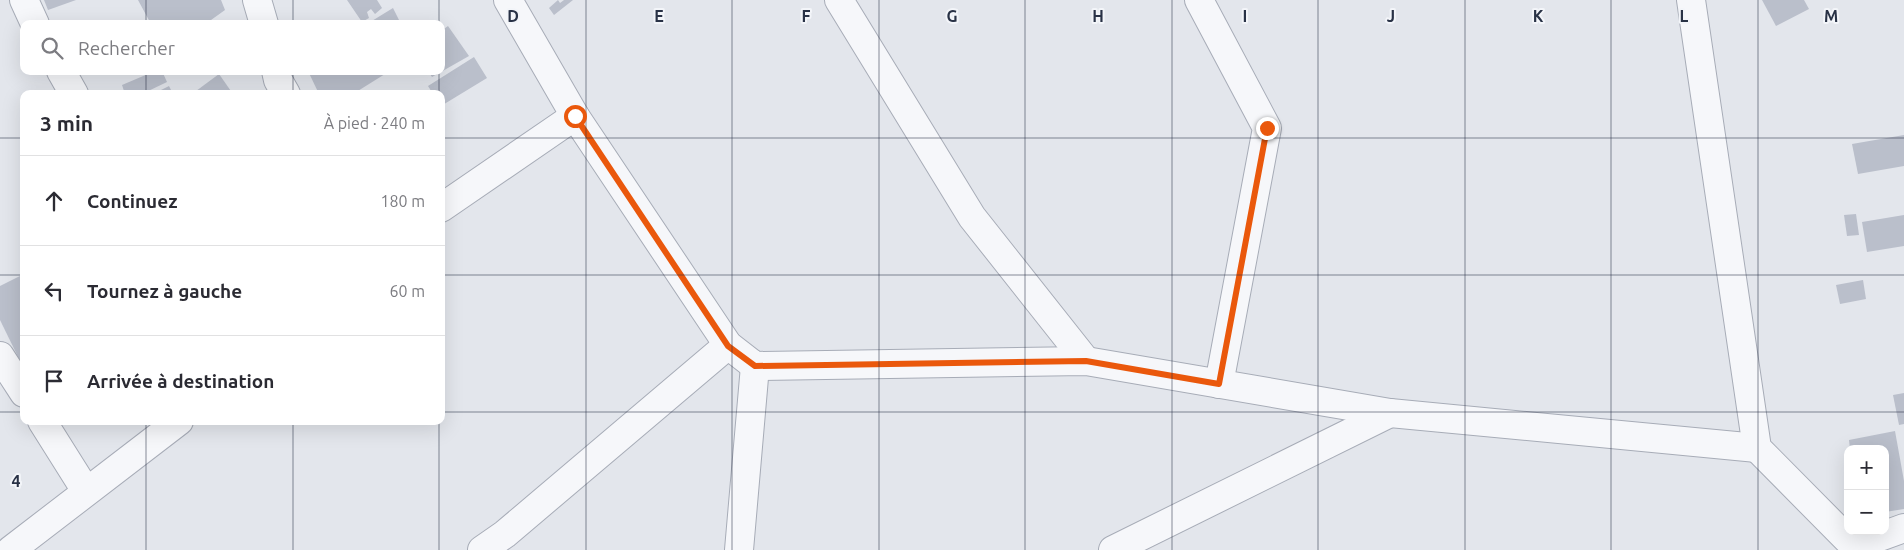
<!DOCTYPE html>
<html lang="fr">
<meta charset="utf-8">
<style>
:root{--surface:#fff;--page:#f2f2f3;--text:#2b2b33;--muted:#7c7c81;--line:#e1e1e2}
body{margin:0;font-family:Ubuntu,sans-serif;background:var(--page);color:var(--text)}
.controls{position:absolute;right:15px;bottom:15px;display:grid;overflow:hidden;border-radius:10px;box-shadow:0 5px 20px #0002}
.controls button{width:45px;height:45px;display:grid;place-items:center;padding:0;border:0;border-bottom:1px solid var(--line);background:var(--surface);color:var(--text);font:25px sans-serif}
.stop{position:absolute;width:15px;height:15px;margin:-11px;border:4px solid #ea580c;border-radius:50%;background:#fff}
.stop.end{background:#ea580c;border-color:#fff;box-shadow:0 1px 5px #0008}
.list{margin:0;padding:0;list-style:none}
h2{display:flex;justify-content:space-between;align-items:center;height:65px;margin:0;padding:0 20px;font-size:21px}
h2 small{font-size:16px;font-weight:400;color:var(--muted)}
.list li{display:grid;grid-template-columns:32px 1fr auto;gap:15px;align-items:center;box-sizing:border-box;height:90px;padding:0 20px;border-top:1px solid var(--line)}
.list b{display:block;font-size:19px;white-space:nowrap}
.list em{font-size:16px;font-style:normal;color:var(--muted)}
.icon{flex:none;width:28px;height:28px;fill:none;stroke:currentColor;stroke-width:2;stroke-linecap:round;stroke-linejoin:round}
.map{position:relative;flex:none;width:1904px;height:550px;overflow:hidden}
.search{position:absolute;background:var(--surface);box-shadow:0 5px 20px #0002;left:20px;top:20px;width:425px;height:55px;display:flex;align-items:center;gap:12px;box-sizing:border-box;padding:0 18px;border-radius:10px;color:var(--muted);font-size:19px}
.panel{position:absolute;background:var(--surface);box-shadow:0 5px 20px #0002;left:20px;top:90px;width:425px;height:335px;border-radius:10px}
.map>svg:first-child{display:block}
.building{fill:#babfcb}
.lines{fill:none;stroke-linecap:round;stroke-linejoin:round}
.minor-casing{stroke:#a7acb7;stroke-width:30}
.minor{stroke:#f6f7fa;stroke-width:28}
.route{stroke:#ea580c;stroke-width:6}
.grid{fill:none;stroke:#293246;stroke-width:1;stroke-opacity:0.55}
.grid-label{font-size:16px;text-anchor:middle;font-weight:bold;fill:#293246;stroke:#f3f5f9;stroke-width:4;stroke-linejoin:round;paint-order:stroke}
</style>
<div class="map">
<svg width="1904" height="550" viewBox="0 0 1904 550">
<rect width="100%" height="100%" fill="#e3e6ec"/>
<!-- building -->
<g class="building">
<polygon points="44,0 76,0 48,10"/>
<polygon points="138,0 221,0 225,10 211,20 212,24 151,24"/>
<polygon points="347,0 377,0 382,8 375,14 371,9 367,12 369,18 362,22"/>
<polygon points="558,0 560,3 564,0 573,0 554,15 549,8"/>
<polygon points="1762,0 1804,0 1809,9 1776,26"/>
<polygon points="393,8 401,24 367,24"/>
<polygon points="448,26 469,56 432,77 428,71 441,71 441,31"/>
<polygon points="474,57 487,78 441,106 441,94 433,94 428,86"/>
<polygon points="155,71 162,71 167,82 142,94 125,94 122,85"/>
<polygon points="308,71 386,71 385,74 353,94 319,94"/>
<polygon points="219,74 233,94 192,94"/>
<polygon points="169,86 173,94 153,94"/>
<polygon points="1904,135 1904,166 1858,174 1852,144"/>
<polygon points="1856,214 1859,235 1847,236 1844,215"/>
<polygon points="1904,215 1904,246 1867,252 1862,222"/>
<polygon points="24,274 24,369 0,320 0,286"/>
<polygon points="1863,280 1866,299 1840,304 1836,285"/>
<polygon points="1904,393 1904,424 1899,425 1893,395"/>
<polygon points="1895,431 1904,481 1904,509 1885,512 1885,449 1850,449 1849,440"/>
</g>
<g class="lines">
<!-- minor casing -->
<g class="minor-casing">
<g id="minor">
<polyline points="24,0 35,24"/>
<polyline points="257,0 264,24"/>
<polyline points="508,0 575,116 728,345 755,366 1086,361 1390,413 1757,448"/>
<polyline points="839,0 972,217 1086,361"/>
<polyline points="1199,0 1267,128 1219,384"/>
<polyline points="1691,0 1757,448 1858,550"/>
<polyline points="61,71 74,94"/>
<polyline points="276,71 278,80 286,94"/>
<polyline points="441,208 575,116"/>
<polyline points="0,356 24,393"/>
<polyline points="42,421 86,491"/>
<polyline points="1855,546 1904,528"/>
<polyline points="11,550 179,421"/>
<polyline points="482,550 505,534 728,345"/>
<polyline points="739,550 755,366"/>
<polyline points="1113,550 1390,413"/>
</g>
</g>
<!-- minor -->
<use href="#minor" class="minor"/>
</g>
<g class="lines">
<!-- route -->
<polyline class="route" points="575,116 728,346 755,366 1086,361 1219,384 1267,128"/>
</g>
<!-- grid -->
<path class="grid" d="M 146,0 L 146,24M 293,0 L 293,24M 439,0 L 439,24M 586,0 L 586,550M 732,0 L 732,550M 879,0 L 879,550M 1025,0 L 1025,550M 1172,0 L 1172,550M 1318,0 L 1318,550M 1465,0 L 1465,550M 1611,0 L 1611,550M 1758,0 L 1758,550M 146,71 L 146,94M 293,71 L 293,94M 439,71 L 439,94M 0,138 L 24,138M 441,138 L 1904,138M 0,275 L 24,275M 441,275 L 1904,275M 0,412 L 24,412M 441,412 L 1904,412M 146,421 L 146,550M 293,421 L 293,550M 439,421 L 439,550"/>
<g class="grid-label">
<text x="513" y="22">D</text>
<text x="659" y="22">E</text>
<text x="806" y="22">F</text>
<text x="952" y="22">G</text>
<text x="1098" y="22">H</text>
<text x="1245" y="22">I</text>
<text x="1391" y="22">J</text>
<text x="1538" y="22">K</text>
<text x="1684" y="22">L</text>
<text x="1831" y="22">M</text>
<text x="16" y="487">4</text>
</g>
</svg>
<div class="controls">
<button>+</button>
<button>−</button>
</div>
<div class="stop" style="left:575px;top:116px"></div>
<div class="stop end" style="left:1267px;top:128px"></div>
<div class="search"><svg class="icon" aria-label="search" viewBox="0 0 24 24"><circle cx="10" cy="10" r="6"/><path d="M15 15l6 6"/></svg>Rechercher</div>
<section class="panel">
<h2>3 min<small>À pied · 240 m</small></h2>
<ul class="list">
<li><svg class="icon" aria-label="ahead" viewBox="0 0 24 24"><path d="M12 20V5M6 11l6-6 6 6"/></svg><div><b>Continuez</b></div><em>180 m</em></li>
<li><svg class="icon" aria-label="left" viewBox="0 0 24 24"><path d="M17 20v-9H6M10 6l-5 5 5 5"/></svg><div><b>Tournez à gauche</b></div><em>60 m</em></li>
<li><svg class="icon" aria-label="arrive" viewBox="0 0 24 24"><path d="M6 21V4h12l-3 4 3 4H6"/></svg><div><b>Arrivée à destination</b></div></li>
</ul>
</section>
</div>
